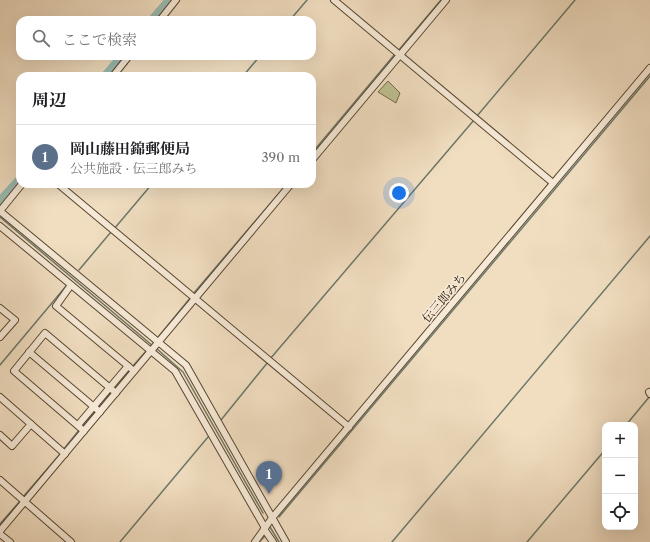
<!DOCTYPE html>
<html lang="ja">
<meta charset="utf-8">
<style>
:root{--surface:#fff;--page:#f6f6f6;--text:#202124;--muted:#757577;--line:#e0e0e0;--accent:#8f2418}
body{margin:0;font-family:"Libre Caslon Text","Noto Serif JP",serif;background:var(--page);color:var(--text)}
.controls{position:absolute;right:12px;bottom:12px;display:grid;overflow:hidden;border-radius:8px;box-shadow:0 4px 16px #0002}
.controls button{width:36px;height:36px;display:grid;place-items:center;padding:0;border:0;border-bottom:1px solid var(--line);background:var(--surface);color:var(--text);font:20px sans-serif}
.you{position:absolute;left:399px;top:193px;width:14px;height:14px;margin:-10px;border:3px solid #fff;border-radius:50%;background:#1a73e8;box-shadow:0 0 0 6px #1a73e833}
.badge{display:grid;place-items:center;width:26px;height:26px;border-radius:50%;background:var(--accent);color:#fff;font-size:13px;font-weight:700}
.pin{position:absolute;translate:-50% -33px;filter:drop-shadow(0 1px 2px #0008)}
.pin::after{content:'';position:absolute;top:21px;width:14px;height:12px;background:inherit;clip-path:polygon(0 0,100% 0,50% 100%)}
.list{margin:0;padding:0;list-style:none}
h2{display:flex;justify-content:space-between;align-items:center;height:52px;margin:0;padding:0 16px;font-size:17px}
h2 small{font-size:13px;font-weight:400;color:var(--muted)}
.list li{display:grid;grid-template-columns:26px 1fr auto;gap:12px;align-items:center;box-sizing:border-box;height:64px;padding:0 16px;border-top:1px solid var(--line)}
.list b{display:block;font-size:15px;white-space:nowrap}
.list p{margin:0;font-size:13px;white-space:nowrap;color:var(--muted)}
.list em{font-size:13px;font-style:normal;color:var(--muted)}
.icon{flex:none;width:22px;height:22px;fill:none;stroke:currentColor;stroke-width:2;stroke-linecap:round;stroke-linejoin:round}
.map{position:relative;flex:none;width:650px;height:542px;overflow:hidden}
.search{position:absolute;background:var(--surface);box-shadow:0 4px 16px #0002;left:16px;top:16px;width:300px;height:44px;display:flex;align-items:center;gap:10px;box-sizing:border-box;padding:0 14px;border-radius:12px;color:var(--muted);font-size:15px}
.panel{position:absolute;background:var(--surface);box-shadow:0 4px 16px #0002;left:16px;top:72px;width:300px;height:116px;border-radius:12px}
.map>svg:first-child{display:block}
.green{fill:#bdc091;stroke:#726a48}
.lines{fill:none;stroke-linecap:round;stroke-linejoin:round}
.stream{stroke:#6c786b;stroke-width:1.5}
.river{stroke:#9bbcb3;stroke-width:10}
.street-casing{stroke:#594630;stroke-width:8}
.street{stroke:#f6ead7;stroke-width:6}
.labels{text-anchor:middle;stroke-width:3;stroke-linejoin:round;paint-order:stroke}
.street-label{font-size:12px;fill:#261300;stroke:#f6ead7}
</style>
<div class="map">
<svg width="650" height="542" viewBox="0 0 650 542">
<rect width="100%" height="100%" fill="#f1dec1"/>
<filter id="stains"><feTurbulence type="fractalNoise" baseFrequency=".005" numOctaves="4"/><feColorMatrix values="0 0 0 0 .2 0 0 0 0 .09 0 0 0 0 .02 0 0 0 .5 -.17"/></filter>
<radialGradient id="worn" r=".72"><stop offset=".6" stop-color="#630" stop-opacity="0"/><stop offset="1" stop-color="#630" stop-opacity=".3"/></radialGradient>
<!-- green -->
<polygon class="green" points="388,81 400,93 396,103 378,92"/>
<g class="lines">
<!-- stream -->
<g class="stream">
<polyline points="290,20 307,0"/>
<polyline points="398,51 441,0"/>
<polyline points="243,76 260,56"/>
<polyline points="477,116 575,0"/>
<polyline points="312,153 395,54"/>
<polyline points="0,200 3,199"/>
<polyline points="0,217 153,346"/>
<polyline points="114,229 152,184"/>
<polyline points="79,270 111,232"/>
<polyline points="193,294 287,184"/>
<polyline points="159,336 191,297"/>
<polyline points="156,348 183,372 263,513"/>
<polyline points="270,359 474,120"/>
<polyline points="0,365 67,285"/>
<polyline points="132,367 147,350"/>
<polyline points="114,388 130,369"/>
<polyline points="97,408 112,391"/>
<polyline points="221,420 268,362"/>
<polyline points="626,425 650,396"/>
<polyline points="82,427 95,411"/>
<polyline points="63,450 80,429"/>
<polyline points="23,497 61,453"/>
<polyline points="279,517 650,76"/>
<polyline points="0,524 21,500"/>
<polyline points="270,527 279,542"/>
<polyline points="120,542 208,437"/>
<polyline points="259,542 266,535"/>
<polyline points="392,542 650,236"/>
<polyline points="527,542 605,450"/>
</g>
<!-- river -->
<g class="river">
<polyline points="153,20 170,0"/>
<polyline points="106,76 123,56"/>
<polyline points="0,202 20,180"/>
</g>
<!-- street casing -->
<g class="street-casing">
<g id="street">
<polyline points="334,0 553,183"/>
<polyline points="160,20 176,0"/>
<polyline points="113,76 129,56"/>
<polyline points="312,160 446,0"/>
<polyline points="22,184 0,211 186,365 286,542"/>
<polyline points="58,184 349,427"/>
<polyline points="0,226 175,371 265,528"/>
<polyline points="71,285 56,306 134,371"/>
<polyline points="0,308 15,320 0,337"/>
<polyline points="29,352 100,412"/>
<polyline points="649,392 650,394"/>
<polyline points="0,397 65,454"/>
<polyline points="78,425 128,366"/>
<polyline points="84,431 14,371 45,333 116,393"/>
<polyline points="0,435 12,446 31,424"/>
<polyline points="0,480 71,542"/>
<polyline points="264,529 273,542"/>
<polyline points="0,531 291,184"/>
<polyline points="0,534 10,542"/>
<polyline points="255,542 272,518 650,68"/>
</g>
</g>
<!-- street -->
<use href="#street" class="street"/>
</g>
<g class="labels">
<!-- street labels -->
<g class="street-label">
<text transform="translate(444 298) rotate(-50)" y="4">伝三郎みち</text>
</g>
</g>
<rect width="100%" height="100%" filter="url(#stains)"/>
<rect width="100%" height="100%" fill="url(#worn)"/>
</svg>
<div class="controls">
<button>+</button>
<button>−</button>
<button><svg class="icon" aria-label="locate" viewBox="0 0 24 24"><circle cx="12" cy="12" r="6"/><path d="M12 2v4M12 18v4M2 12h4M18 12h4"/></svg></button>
</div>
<div class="you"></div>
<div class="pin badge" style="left:269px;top:494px;background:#5c6f8a">1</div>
<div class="search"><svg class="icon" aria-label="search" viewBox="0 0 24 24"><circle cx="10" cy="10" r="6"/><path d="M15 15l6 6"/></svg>ここで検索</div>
<section class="panel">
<h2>周辺<small></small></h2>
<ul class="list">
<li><span class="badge" style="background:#5c6f8a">1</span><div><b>岡山藤田錦郵便局</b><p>公共施設 · 伝三郎みち</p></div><em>390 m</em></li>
</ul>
</section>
</div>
